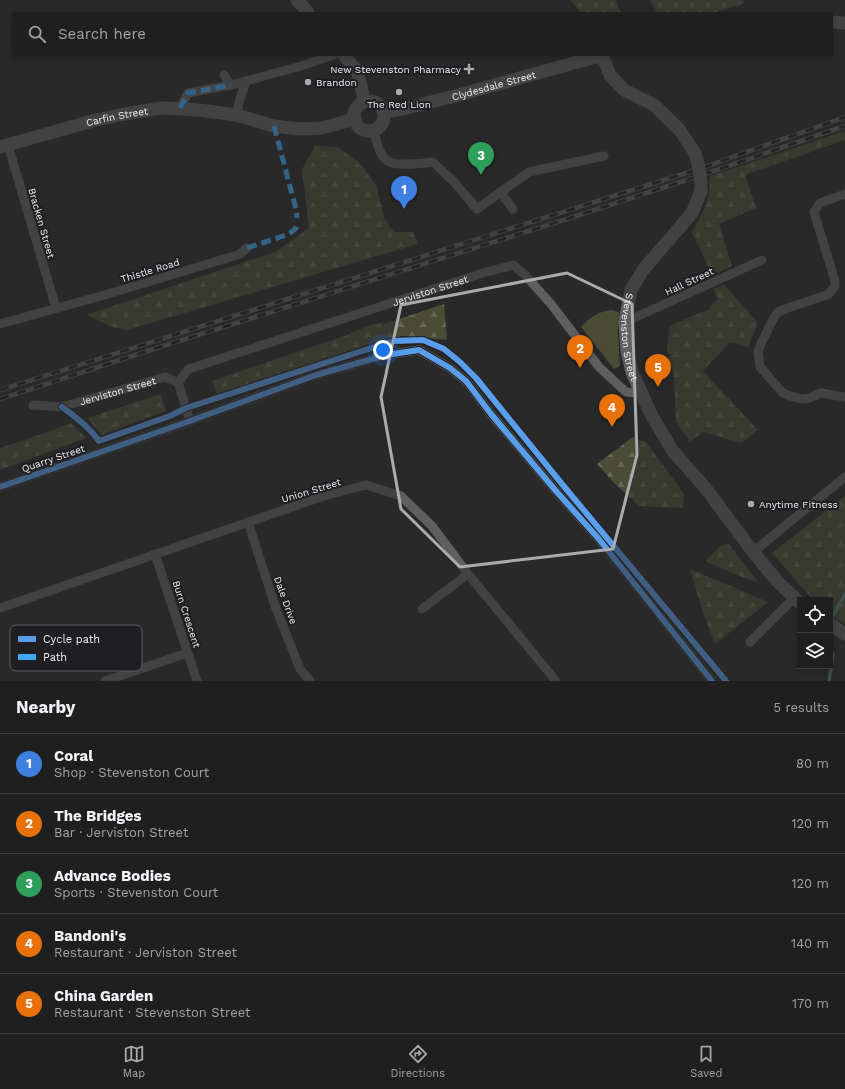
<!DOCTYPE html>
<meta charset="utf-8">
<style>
:root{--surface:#1f1f20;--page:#272729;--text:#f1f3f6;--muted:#a1a2a5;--line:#3c3d3e;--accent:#abaaad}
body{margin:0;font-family:"Work Sans",sans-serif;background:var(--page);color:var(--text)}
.controls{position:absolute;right:12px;bottom:12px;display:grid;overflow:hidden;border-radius:0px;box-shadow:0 2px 6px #0003}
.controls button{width:36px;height:36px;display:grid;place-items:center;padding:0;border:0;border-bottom:1px solid var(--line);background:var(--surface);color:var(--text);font:20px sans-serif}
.you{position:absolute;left:383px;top:350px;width:14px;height:14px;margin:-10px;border:3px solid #fff;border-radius:50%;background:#1a73e8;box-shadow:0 0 0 6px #1a73e833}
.badge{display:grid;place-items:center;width:26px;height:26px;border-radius:50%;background:var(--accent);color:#fff;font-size:13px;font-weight:700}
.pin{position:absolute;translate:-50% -33px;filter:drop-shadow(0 1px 2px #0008)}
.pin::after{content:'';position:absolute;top:21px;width:14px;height:12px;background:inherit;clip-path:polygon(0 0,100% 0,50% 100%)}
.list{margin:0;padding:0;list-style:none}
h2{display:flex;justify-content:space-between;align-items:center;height:52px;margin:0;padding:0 16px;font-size:17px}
h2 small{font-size:13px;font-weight:400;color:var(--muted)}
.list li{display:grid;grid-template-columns:26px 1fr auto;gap:12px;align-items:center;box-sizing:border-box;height:60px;padding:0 16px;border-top:1px solid var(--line)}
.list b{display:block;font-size:15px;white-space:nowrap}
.list p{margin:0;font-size:13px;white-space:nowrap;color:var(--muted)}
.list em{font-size:13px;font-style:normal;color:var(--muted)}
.icon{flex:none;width:22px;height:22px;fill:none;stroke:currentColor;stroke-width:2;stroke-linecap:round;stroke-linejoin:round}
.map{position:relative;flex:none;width:845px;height:681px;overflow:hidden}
.search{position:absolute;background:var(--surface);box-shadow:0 2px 6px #0003;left:12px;right:12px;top:12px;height:44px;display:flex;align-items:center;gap:10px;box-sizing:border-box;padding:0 14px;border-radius:0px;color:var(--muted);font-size:15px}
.sheet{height:352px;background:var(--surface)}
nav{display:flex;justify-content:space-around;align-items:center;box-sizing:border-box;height:56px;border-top:1px solid var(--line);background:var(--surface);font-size:11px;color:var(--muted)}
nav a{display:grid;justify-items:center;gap:2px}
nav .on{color:var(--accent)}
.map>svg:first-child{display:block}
.grass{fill:#4a4c36}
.forest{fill:url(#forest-firs)}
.cemetery{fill:url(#cemetery-stones)}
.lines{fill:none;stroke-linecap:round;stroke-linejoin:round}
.stream{stroke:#557677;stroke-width:3.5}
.street{stroke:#5f5f5f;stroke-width:9}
.secondary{stroke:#626161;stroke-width:13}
.rail-casing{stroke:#616161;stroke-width:4.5}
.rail{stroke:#1f1e22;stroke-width:3;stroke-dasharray:9;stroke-linecap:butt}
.secondary-bridge{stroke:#626161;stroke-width:13}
.quiet{stroke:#3fa9f5;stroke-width:5;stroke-dasharray:10 5;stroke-linecap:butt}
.cycleway-casing{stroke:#1f1e22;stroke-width:8}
.cycleway{stroke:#5a9eea;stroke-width:6}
.marked{fill:none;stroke:#abaaad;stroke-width:3;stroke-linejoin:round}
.poi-dot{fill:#abaaad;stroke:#1f1e22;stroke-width:1.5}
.labels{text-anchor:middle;stroke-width:4;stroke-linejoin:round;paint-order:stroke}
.poi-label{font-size:10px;fill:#f1f0f3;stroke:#1f1e22;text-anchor:start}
.street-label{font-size:10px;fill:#f1f0f3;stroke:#1f1e22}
.key{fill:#1f1e22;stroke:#5e5d61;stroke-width:1}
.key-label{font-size:11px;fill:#f1f0f3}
</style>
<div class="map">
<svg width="845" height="681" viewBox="0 0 845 681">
<defs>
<pattern id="forest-firs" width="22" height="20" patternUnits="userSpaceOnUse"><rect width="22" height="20" fill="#4a4c36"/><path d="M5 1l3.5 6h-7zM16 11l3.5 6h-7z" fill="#656654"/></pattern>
<pattern id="cemetery-stones" width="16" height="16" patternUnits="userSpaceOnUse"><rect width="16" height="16" fill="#4a4c36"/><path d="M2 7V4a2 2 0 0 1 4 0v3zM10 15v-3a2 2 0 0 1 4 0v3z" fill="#656654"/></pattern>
</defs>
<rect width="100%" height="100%" fill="#29292a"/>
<!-- grass -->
<path class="grass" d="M 611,310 L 619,312 L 618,332 L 620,366 L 614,369 L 581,327 C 590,317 598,312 611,310 Z"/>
<!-- forest -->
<g class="forest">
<path d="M 845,131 L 845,140 L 745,175 L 756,208 L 719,224 L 732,266 L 712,275 L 692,232 C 704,212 710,200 710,176 Z"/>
<polygon points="315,146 338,147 359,162 376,185 385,220 394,232 413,232 418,244 127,330 115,328 86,315 275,252 309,228 302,169"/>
<polygon points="724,284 758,323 748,347 730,342 703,371 758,430 742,443 703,432 690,442 676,421 674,377 667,349 670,326 709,309 718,298 713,289"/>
<polygon points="444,304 447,340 402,336 379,341 289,371 218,397 212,381 347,335 373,324 387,323"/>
<polygon points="161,394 166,411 101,435 87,418"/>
<polygon points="71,423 86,438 0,470 0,448 34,437"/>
<polygon points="633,437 647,443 684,494 683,508 639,506 613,482 597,464"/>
<polygon points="845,496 845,624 830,614 830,600 813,600 772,553"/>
<polygon points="728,543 758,582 749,580 705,561 720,546"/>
<polygon points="690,569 768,602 715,644 703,612"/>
</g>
<!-- cemetery -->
<g class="cemetery">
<polygon points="570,0 615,0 621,13 581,13"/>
<polygon points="650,0 742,0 745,3 713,13 657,13"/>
</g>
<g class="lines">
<!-- stream -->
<g class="stream">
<polyline points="830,621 845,594"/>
<polyline points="829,681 833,655 830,647"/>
</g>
<!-- street -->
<g class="street">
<polyline points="224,75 231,85 246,81"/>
<polyline points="180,108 188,93 231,85"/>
<polyline points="236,115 240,99 246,81 301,66 333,55"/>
<path d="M 374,130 C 376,139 378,152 385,159 C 393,168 421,163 433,162 L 454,182 L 477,209 L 529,172 L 604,156"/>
<polyline points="8,145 56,308"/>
<polyline points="500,192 513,209"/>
<polyline points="845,194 820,203 814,212 835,281 835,286 829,294 785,309 778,312 773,319 760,346 758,352 760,367 783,393 790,396 802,399 809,398 821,393 845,397"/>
<polyline points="625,322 762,260"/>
<polyline points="0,324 108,294 231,257 240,254 247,248"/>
<polyline points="178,382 190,421"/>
<path id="s1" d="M 33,405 L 62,407 L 165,377 L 178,382 L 189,369 L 486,272 L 513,265 L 525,275 L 551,304 L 599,367 L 626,392 L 640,393"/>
<polyline points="0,487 190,421 316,375 386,355 419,350 450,368 466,381 491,414 556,491 598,538 712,681"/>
<polyline points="248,522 275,606 300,669 310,681"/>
<polyline points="753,552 845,477"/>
<polyline points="155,554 197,681"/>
<polyline points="0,608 324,496 366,485 401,496 432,526 468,574 556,681"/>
<polyline points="422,609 468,574"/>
<polyline points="750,642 794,598"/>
<polyline points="105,681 187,653"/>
</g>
<!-- secondary -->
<g class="secondary">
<polyline points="297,0 308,13"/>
<polyline points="832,22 845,23"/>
<polyline points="344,55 357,71 365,102"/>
<polyline points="602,55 610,75 624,90 654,105 679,129 695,153"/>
<circle cx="369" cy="116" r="15"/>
<path id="s2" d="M 384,112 L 403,109 L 455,96 L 603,55"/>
<path id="s3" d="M 0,147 L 96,120 L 125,114 L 162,108 L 199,110 L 236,115 L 274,126 L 299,129 L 322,128 L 355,119"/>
<path id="s4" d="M 701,191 L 692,213 L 643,270 L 631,290 L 625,322 L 627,351 L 632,372 L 651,414 L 672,450 L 707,490 L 753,552 L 778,582 L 800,603"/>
<polyline points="830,624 845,634"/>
</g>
<!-- rail casing -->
<g class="rail-casing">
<g id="rail">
<polyline points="0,390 699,169 845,117"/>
<polyline points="0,399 160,347 567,219 702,175 845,126"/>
</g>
</g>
<!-- rail -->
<use href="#rail" class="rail"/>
<!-- secondary-bridge -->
<path class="secondary-bridge" d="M 695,153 C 699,166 702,178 701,191"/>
<!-- quiet -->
<g class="quiet">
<polyline points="180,108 188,93 231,85"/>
<polyline points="274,126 296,209 297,218"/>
<polyline points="247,248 289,234 296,228 297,223"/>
</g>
<!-- cycleway casing -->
<g class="cycleway-casing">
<g id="cycleway">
<path d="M 62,407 C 76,417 89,427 99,441 L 170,416 L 186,408 L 393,341 L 423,340 L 444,349 L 460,362 L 476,378 L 562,484 L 726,681"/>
<polyline points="0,487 190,421 316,375 386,355 419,350 450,368 466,381 491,414 556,491 598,538 712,681"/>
</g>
</g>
<!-- cycleway -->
<use href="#cycleway" class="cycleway"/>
</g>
<!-- marked area -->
<path d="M0 0H845V681H0ZM 567,273 L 632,304 L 637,455 L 613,549 L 460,567 L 401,509 L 381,397 L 401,305 Z" fill="#29292a" fill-opacity=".55" fill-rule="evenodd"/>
<path class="marked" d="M 567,273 L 632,304 L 637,455 L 613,549 L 460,567 L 401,509 L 381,397 L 401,305 Z"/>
<!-- markers -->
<g class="poi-dot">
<path d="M467 63h4v4h4v4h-4v4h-4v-4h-4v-4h4z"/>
<circle cx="308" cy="82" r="4"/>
<circle cx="399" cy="92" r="4"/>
<circle cx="751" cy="504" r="4"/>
</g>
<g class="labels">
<!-- poi labels -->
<g class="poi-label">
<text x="461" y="73" text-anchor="end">New Stevenston Pharmacy</text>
<text x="316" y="86">Brandon</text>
<text x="399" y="108" text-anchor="middle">The Red Lion</text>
<text x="759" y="508">Anytime Fitness</text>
</g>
<!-- street labels -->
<g class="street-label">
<text dy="4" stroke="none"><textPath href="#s2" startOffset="113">Clydesdale Street</textPath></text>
<text dy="4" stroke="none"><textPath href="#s3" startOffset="121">Carfin Street</textPath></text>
<text transform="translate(42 223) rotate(74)" y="4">Bracken Street</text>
<text transform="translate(150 270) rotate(-17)" y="4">Thistle Road</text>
<text transform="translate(689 281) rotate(-25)" y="4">Hall Street</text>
<text dy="4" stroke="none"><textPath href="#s1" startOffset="421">Jerviston Street</textPath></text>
<text dy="4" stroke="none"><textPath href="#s4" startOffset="170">Stevenston Street</textPath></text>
<text dy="4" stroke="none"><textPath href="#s1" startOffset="87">Jerviston Street</textPath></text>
<text transform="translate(53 458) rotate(-19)" y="4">Quarry Street</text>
<text transform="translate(311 490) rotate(-17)" y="4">Union Street</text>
<text transform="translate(286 600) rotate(70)" y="4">Dale Drive</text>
<text transform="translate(187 614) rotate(72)" y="4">Burn Crescent</text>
</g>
</g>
<!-- legend -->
<rect x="10" y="625" width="132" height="46" rx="6" class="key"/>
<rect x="18" y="636" width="18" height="6" fill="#5a9eea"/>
<rect x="18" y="654" width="18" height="6" fill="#3fa9f5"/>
<g class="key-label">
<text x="43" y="643">Cycle path</text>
<text x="43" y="661">Path</text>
</g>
</svg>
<div class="controls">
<button><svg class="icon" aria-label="locate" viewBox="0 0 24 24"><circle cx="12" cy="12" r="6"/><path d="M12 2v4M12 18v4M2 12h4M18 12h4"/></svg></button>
<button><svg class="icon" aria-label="layers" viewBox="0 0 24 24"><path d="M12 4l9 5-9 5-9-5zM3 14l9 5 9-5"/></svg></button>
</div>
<div class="you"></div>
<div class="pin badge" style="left:404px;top:209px;background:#3f7fe0">1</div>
<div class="pin badge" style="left:580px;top:368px;background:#e8710a">2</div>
<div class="pin badge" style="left:481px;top:175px;background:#2e9e5b">3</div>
<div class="pin badge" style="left:612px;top:427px;background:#e8710a">4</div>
<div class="pin badge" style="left:658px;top:387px;background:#e8710a">5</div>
<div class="search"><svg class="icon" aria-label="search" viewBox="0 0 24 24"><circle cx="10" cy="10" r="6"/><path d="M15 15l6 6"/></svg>Search here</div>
</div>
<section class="sheet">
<h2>Nearby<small>5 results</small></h2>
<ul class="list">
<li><span class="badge" style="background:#3f7fe0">1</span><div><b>Coral</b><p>Shop · Stevenston Court</p></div><em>80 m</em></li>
<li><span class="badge" style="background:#e8710a">2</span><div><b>The Bridges</b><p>Bar · Jerviston Street</p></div><em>120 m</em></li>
<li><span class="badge" style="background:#2e9e5b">3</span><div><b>Advance Bodies</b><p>Sports · Stevenston Court</p></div><em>120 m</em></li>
<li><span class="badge" style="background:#e8710a">4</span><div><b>Bandoni's</b><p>Restaurant · Jerviston Street</p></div><em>140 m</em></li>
<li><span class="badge" style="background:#e8710a">5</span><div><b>China Garden</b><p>Restaurant · Stevenston Street</p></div><em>170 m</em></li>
</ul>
</section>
<nav>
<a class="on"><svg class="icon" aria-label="map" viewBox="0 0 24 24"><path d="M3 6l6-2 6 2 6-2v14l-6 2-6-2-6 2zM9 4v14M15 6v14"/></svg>Map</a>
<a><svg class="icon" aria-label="directions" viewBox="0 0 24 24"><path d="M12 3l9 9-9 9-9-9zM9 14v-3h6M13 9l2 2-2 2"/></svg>Directions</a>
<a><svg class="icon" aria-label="saved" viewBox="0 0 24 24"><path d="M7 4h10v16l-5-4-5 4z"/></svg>Saved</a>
</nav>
